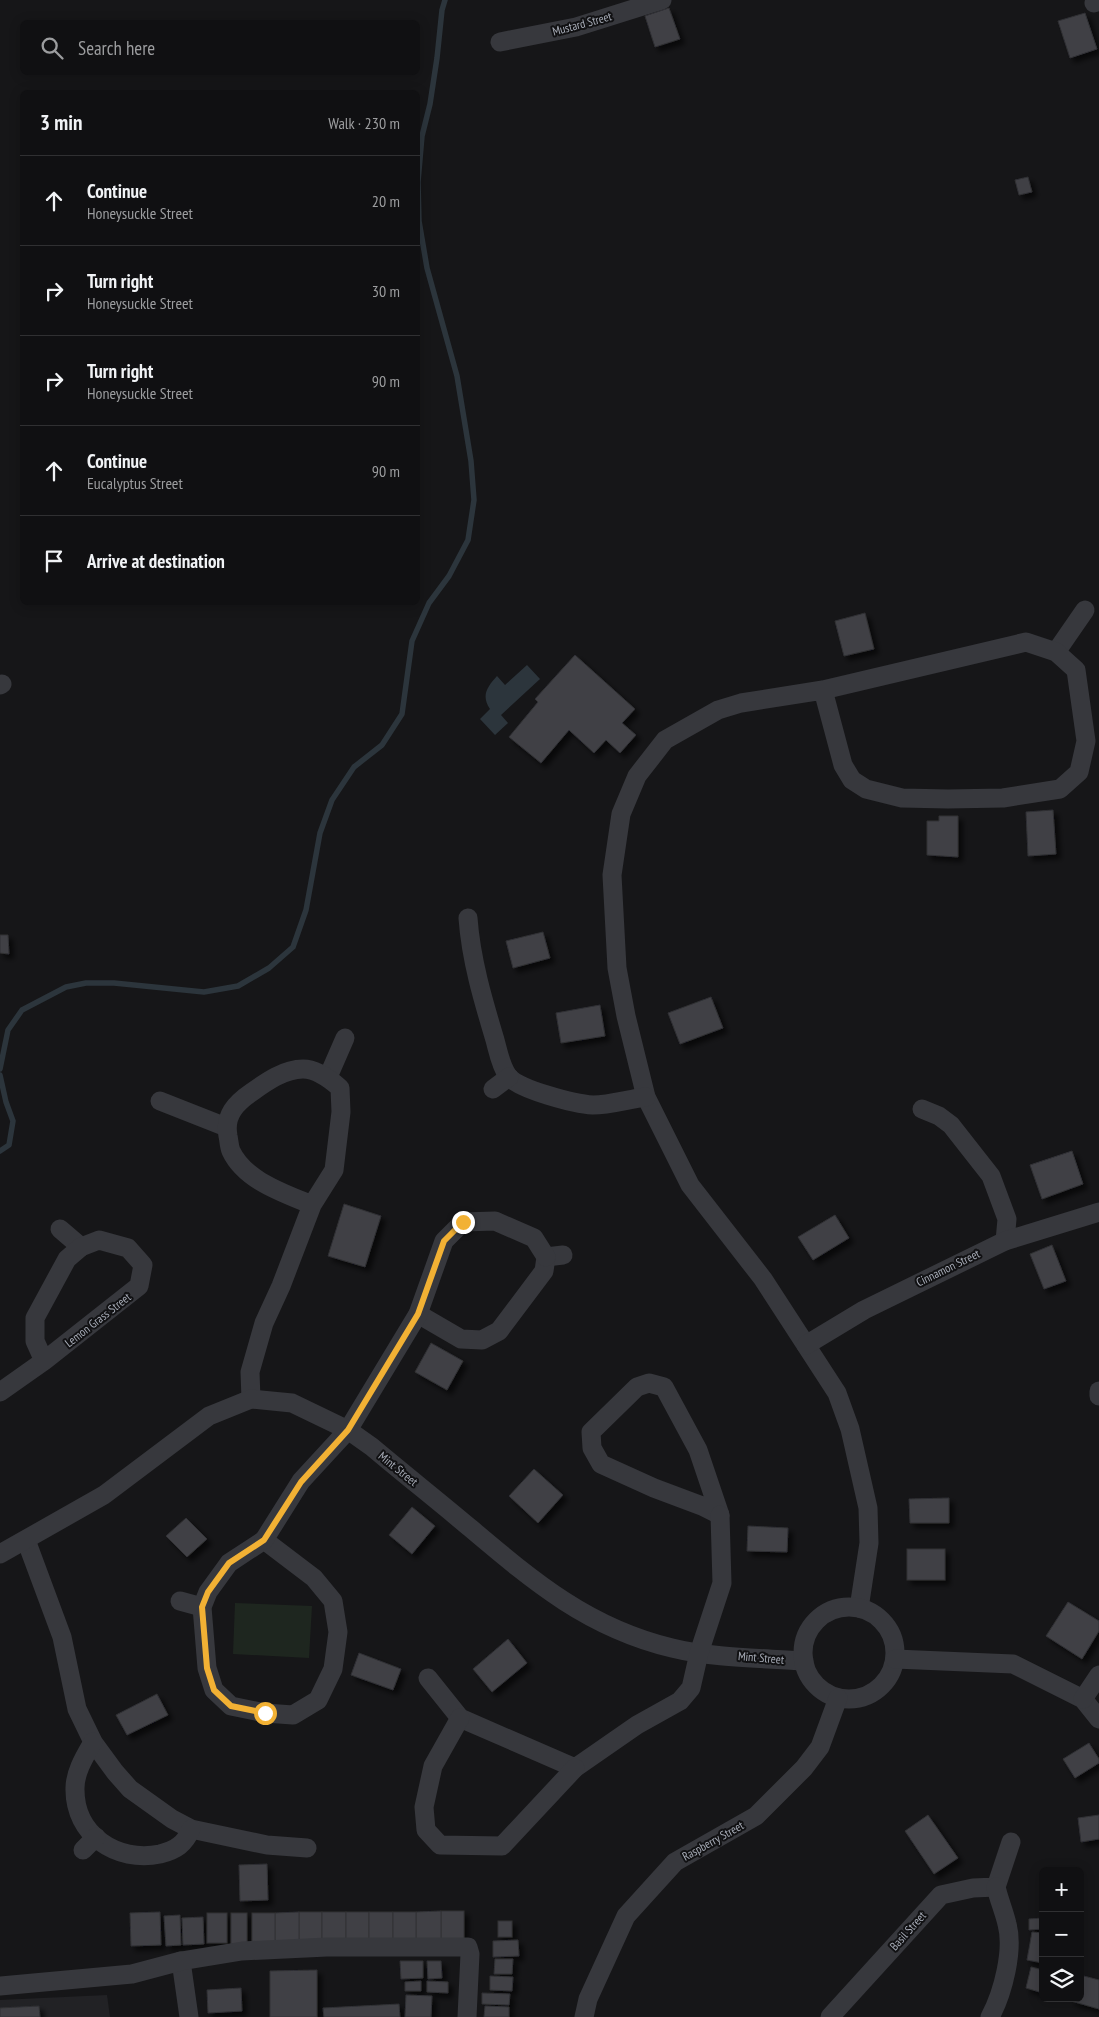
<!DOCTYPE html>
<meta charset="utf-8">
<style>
:root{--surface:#101012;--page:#19191b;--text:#f1f3f6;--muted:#9c9d9f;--line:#303032}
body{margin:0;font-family:"PT Sans Narrow",sans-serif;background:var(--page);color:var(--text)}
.controls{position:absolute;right:15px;bottom:15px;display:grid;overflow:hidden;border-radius:8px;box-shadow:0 2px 12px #0003}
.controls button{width:45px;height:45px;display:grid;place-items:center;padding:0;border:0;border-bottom:1px solid var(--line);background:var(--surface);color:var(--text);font:25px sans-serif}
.stop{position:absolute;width:15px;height:15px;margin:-11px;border:4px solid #f2b134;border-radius:50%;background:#fff}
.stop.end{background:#f2b134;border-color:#fff;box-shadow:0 1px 5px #0008}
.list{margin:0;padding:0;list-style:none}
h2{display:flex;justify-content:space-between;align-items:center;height:65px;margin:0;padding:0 20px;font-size:21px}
h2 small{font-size:16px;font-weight:400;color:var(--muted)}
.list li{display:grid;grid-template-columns:32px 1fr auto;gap:15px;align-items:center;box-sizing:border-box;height:90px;padding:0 20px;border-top:1px solid var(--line)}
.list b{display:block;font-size:19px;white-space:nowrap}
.list p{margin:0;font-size:16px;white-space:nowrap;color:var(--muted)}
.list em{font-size:16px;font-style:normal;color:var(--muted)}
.icon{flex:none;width:28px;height:28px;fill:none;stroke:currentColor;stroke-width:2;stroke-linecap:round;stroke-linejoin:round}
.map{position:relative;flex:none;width:1099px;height:2017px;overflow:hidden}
.search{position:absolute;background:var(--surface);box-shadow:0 2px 12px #0003;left:20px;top:20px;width:400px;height:55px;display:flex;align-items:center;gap:12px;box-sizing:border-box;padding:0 18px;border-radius:8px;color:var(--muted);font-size:19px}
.panel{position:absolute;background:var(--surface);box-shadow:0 2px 12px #0003;left:20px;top:90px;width:400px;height:515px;border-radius:8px}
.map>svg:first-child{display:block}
.built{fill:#222225}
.green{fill:#1e261f}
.water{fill:#2c353c}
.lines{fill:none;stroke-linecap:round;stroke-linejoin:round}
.stream{stroke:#2c353c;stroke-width:5.5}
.building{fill:#404145;stroke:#303034;filter:url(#shadow)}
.minor{stroke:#37383d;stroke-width:19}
.route{stroke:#f2b134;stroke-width:6}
.labels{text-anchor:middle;stroke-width:4;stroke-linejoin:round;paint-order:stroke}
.street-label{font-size:12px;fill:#a8adb8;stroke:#111113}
</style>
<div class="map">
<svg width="1099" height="2017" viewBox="0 0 1099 2017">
<defs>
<filter id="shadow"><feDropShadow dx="4.5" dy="4.5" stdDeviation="2.5" flood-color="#0009"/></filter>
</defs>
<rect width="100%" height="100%" fill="#161618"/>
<!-- built -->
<polygon class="built" points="107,1995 110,2017 0,2017 0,2000"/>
<!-- green -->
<polygon class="green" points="235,1603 312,1606 309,1658 233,1654"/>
<!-- water -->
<path class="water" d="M 527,665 L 540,679 L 501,715 L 508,723 L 495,735 L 480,719 L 490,709 C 481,696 487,687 497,676 L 505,685 Z"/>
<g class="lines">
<!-- stream -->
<g class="stream">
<polyline points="0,1069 8,1030 22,1010 66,987 86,983 114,983 204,992 238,986 269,968 293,947 306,910 320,833 332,800 354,767 382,745 402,714 412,641 429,603 449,576 468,540 474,500 471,461 457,376 427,268 419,221 418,182 422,136 430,104 437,58 442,10 445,0"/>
<polyline points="0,1075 6,1102 13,1121 9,1145 0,1151"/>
</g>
</g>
<!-- building -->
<g class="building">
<polygon points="669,8 680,39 655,47 645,16"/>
<polygon points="1085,13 1097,49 1070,58 1058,21"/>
<polygon points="1028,177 1032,192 1019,195 1015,180"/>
<polygon points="865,613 874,649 844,656 835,621"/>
<polygon points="575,655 635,709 622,723 636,735 620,753 606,740 594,753 569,730 541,763 509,737 538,702 535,699"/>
<polygon points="1053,810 1056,854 1028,856 1026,812"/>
<polygon points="939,816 958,816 958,857 927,855 927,821 939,821"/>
<polygon points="543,932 550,958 513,968 506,941"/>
<polygon points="0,935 8,935 9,954 0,953"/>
<polygon points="711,997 723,1028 680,1044 668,1013"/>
<polygon points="600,1005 605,1036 561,1043 556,1013"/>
<polygon points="1072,1151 1083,1184 1042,1199 1030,1165"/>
<polygon points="344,1204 381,1216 365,1267 328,1256"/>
<polygon points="835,1215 849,1238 813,1260 798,1237"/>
<polygon points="1052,1245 1066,1281 1044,1289 1030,1254"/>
<polygon points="431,1343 463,1361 447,1390 415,1372"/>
<polygon points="534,1469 563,1495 538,1523 509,1496"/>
<polygon points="949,1498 949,1523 910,1523 909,1499"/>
<polygon points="412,1507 435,1526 412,1554 389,1535"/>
<polygon points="186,1518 207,1539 187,1557 166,1536"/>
<polygon points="748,1526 788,1528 787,1552 747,1551"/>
<rect x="907" y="1549" width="38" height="31"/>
<polygon points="1068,1602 1099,1621 1099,1631 1082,1659 1046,1636"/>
<polygon points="508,1639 527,1663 492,1692 473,1669"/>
<polygon points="359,1653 401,1669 393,1690 351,1675"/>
<polygon points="157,1694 168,1715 127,1735 116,1715"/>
<polygon points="1089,1743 1099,1759 1099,1763 1075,1778 1063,1759"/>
<polygon points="928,1815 958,1858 934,1874 905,1831"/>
<polygon points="1099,1815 1099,1839 1081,1842 1078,1818"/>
<polygon points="267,1864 268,1900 240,1901 239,1865"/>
<rect x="441" y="1911" width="23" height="33"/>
<polygon points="441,1911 441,1944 416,1945 416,1912"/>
<polygon points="160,1912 161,1945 131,1946 130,1913"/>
<rect x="299" y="1912" width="23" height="34"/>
<polygon points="299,1912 299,1946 275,1946 275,1913"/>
<rect x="322" y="1912" width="24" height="34"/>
<rect x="346" y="1912" width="23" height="34"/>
<polygon points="369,1912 393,1912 393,1945 369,1946"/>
<rect x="393" y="1912" width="23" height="33"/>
<rect x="207" y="1913" width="20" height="30"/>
<rect x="231" y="1913" width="16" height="33"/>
<rect x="252" y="1913" width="23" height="33"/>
<polygon points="180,1915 181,1945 166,1946 164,1916"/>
<polygon points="203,1917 204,1944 183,1945 182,1918"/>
<polygon points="1043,1918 1043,1929 1029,1930 1029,1919"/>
<rect x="498" y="1921" width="14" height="16"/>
<polygon points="1032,1932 1043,1933 1043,1963 1027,1960"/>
<polygon points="518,1940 519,1956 493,1957 493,1941"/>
<polygon points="495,1959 513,1959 512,1974 494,1974"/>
<polygon points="400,1961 423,1961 423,1978 401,1979"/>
<polygon points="427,1961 441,1961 442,1978 428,1979"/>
<polygon points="1031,1967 1043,1970 1043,1993 1026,1988"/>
<polygon points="317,1970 317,2017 270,2017 270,1971"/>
<polygon points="1080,1975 1099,1980 1099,2009 1071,2001 1072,1998 1080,1998"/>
<polygon points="490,1976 513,1977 512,1991 490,1990"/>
<polygon points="421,1981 421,1991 405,1991 405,1982"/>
<polygon points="427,1981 448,1982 448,1993 427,1992"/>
<polygon points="241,1988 242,2011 208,2013 207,1990"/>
<polygon points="482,1993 510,1994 509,2005 482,2004"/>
<polygon points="406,1995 432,1996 431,2017 405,2017"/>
<polygon points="399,2004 400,2017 324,2017 323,2008"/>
<polygon points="39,2006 40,2017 0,2017 0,2008"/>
<polygon points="485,2006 509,2007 509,2017 484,2017"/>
</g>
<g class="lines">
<!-- minor -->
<g class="minor">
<polyline points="1094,3 1099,1"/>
<polyline points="500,42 576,27 662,0"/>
<polyline points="1056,652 1085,610"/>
<polyline points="0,685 2,684"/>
<polyline points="823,690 843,765 852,780 866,789 902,798 948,799 1003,798 1060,789 1079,772 1086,741 1076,670 1056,652 1026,642 823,690 741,703 718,710 665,740 637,776 621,814 612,875 617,968 626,1016 646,1097 690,1185 763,1279 837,1393 850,1429 868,1508 869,1543 859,1608"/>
<path d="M 468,918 C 471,960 483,1000 495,1040 C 498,1051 501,1067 508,1076 C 519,1090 576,1104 593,1105 C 610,1105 629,1099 646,1097"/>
<polyline points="328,1077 345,1038"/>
<polyline points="493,1089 509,1077"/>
<polyline points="160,1101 226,1127"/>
<polyline points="922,1109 939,1116 951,1125 991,1176 1007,1219 1005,1241"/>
<polyline points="60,1229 81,1247"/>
<polyline points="546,1257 563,1255"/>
<polyline points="418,1314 461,1339 482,1340 499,1331 544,1271 546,1257"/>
<polyline points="806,1345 864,1310 1005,1241 1099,1212"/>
<polygon points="649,1383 664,1387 698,1450 720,1515 702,1506 654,1488 601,1464 592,1448 591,1432 637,1387"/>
<polyline points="1099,1391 1099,1396"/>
<polyline points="0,1392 44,1361 139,1286 143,1265 128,1248 99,1240 81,1247 67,1259 35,1318 35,1341 44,1361"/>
<path d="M 251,1399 L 250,1372 L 264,1323 L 281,1286 L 312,1205 L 334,1170 L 341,1112 L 340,1088 C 331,1080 317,1069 303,1069 C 284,1069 266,1082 252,1092 C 236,1103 224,1115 228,1136 C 229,1140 229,1146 231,1151 C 245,1181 284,1193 312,1205"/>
<polyline points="26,1540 62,1637 77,1709 93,1742 115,1772 130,1789 172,1819 191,1829 267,1845 307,1848"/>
<polygon points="264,1540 314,1578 333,1601 338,1632 333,1669 318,1700 293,1715 265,1713 231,1706 214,1690 207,1668 202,1607 208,1592 229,1563"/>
<polyline points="264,1540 301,1481 348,1430 418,1314 444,1241 463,1222 495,1221 534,1238 546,1257"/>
<path d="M 0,1554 L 104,1495 L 209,1416 L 251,1399 L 292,1403 L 348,1430 L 372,1447 C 404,1474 437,1500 469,1527 C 533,1581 588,1628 672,1648 C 712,1658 762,1658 804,1661"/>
<polyline points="180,1601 202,1607"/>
<circle cx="849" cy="1653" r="46"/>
<polyline points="895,1659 1013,1664 1083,1699 1099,1719"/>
<polyline points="428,1678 460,1718 575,1768 637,1725 680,1701 691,1688 699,1653 722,1583 720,1515"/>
<polyline points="1083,1699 1099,1675"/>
<polyline points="460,1718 433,1766 424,1807 426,1830 440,1845 502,1846 575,1768"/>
<path d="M 93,1742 C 85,1756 75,1772 75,1788 C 74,1835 117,1863 160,1854 C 176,1850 185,1844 191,1829"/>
<polyline points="83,1850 96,1837"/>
<polyline points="181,1961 189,2017"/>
<polyline points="0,1986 132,1974 181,1961 242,1951 327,1947 468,1947 470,1954 467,2017"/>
<polyline points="584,2017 588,1999 626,1916 675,1862 756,1816 804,1768 820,1747 838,1698"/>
<polyline points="830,2017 941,1895 973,1888 996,1887 1011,1842"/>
<path d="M 990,2017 C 1003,1993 1014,1950 1007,1924 C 1004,1911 999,1900 996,1887"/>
</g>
</g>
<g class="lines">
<!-- route -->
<polyline class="route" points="265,1713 231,1706 214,1690 207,1668 202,1607 208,1592 229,1563 264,1540 301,1482 348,1430 418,1314 444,1241 463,1222"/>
</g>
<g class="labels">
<!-- street labels -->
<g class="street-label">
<text transform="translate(582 24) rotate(-15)" y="4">Mustard Street</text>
<text transform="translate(948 1268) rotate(-26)" y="4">Cinnamon Street</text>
<text transform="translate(98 1320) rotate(-38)" y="4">Lemon Grass Street</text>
<text transform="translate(398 1469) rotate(39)" y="4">Mint Street</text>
<text transform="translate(761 1658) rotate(5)" y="4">Mint Street</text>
<text transform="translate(713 1841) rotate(-29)" y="4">Raspberry Street</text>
<text transform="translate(908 1931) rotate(-48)" y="4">Basil Street</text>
</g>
</g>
</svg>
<div class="controls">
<button>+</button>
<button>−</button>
<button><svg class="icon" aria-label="layers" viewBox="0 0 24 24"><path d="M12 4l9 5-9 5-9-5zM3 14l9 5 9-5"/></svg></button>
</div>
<div class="stop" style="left:265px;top:1713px"></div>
<div class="stop end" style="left:463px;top:1222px"></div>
<div class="search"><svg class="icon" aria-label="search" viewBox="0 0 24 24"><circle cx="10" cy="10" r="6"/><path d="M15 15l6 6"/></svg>Search here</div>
<section class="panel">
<h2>3 min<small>Walk · 230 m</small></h2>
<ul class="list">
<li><svg class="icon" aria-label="ahead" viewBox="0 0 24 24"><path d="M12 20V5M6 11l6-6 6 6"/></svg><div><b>Continue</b><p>Honeysuckle Street</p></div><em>20 m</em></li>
<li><svg class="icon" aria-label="right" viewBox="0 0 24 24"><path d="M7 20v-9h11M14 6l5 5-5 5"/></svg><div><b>Turn right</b><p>Honeysuckle Street</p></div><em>30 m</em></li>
<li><svg class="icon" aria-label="right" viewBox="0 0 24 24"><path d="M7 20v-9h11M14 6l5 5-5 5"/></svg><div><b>Turn right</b><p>Honeysuckle Street</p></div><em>90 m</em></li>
<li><svg class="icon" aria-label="ahead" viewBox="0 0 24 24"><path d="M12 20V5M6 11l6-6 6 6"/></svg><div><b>Continue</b><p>Eucalyptus Street</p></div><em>90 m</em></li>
<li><svg class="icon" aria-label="arrive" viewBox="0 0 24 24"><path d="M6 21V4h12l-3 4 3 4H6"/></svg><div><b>Arrive at destination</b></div></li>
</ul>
</section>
</div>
